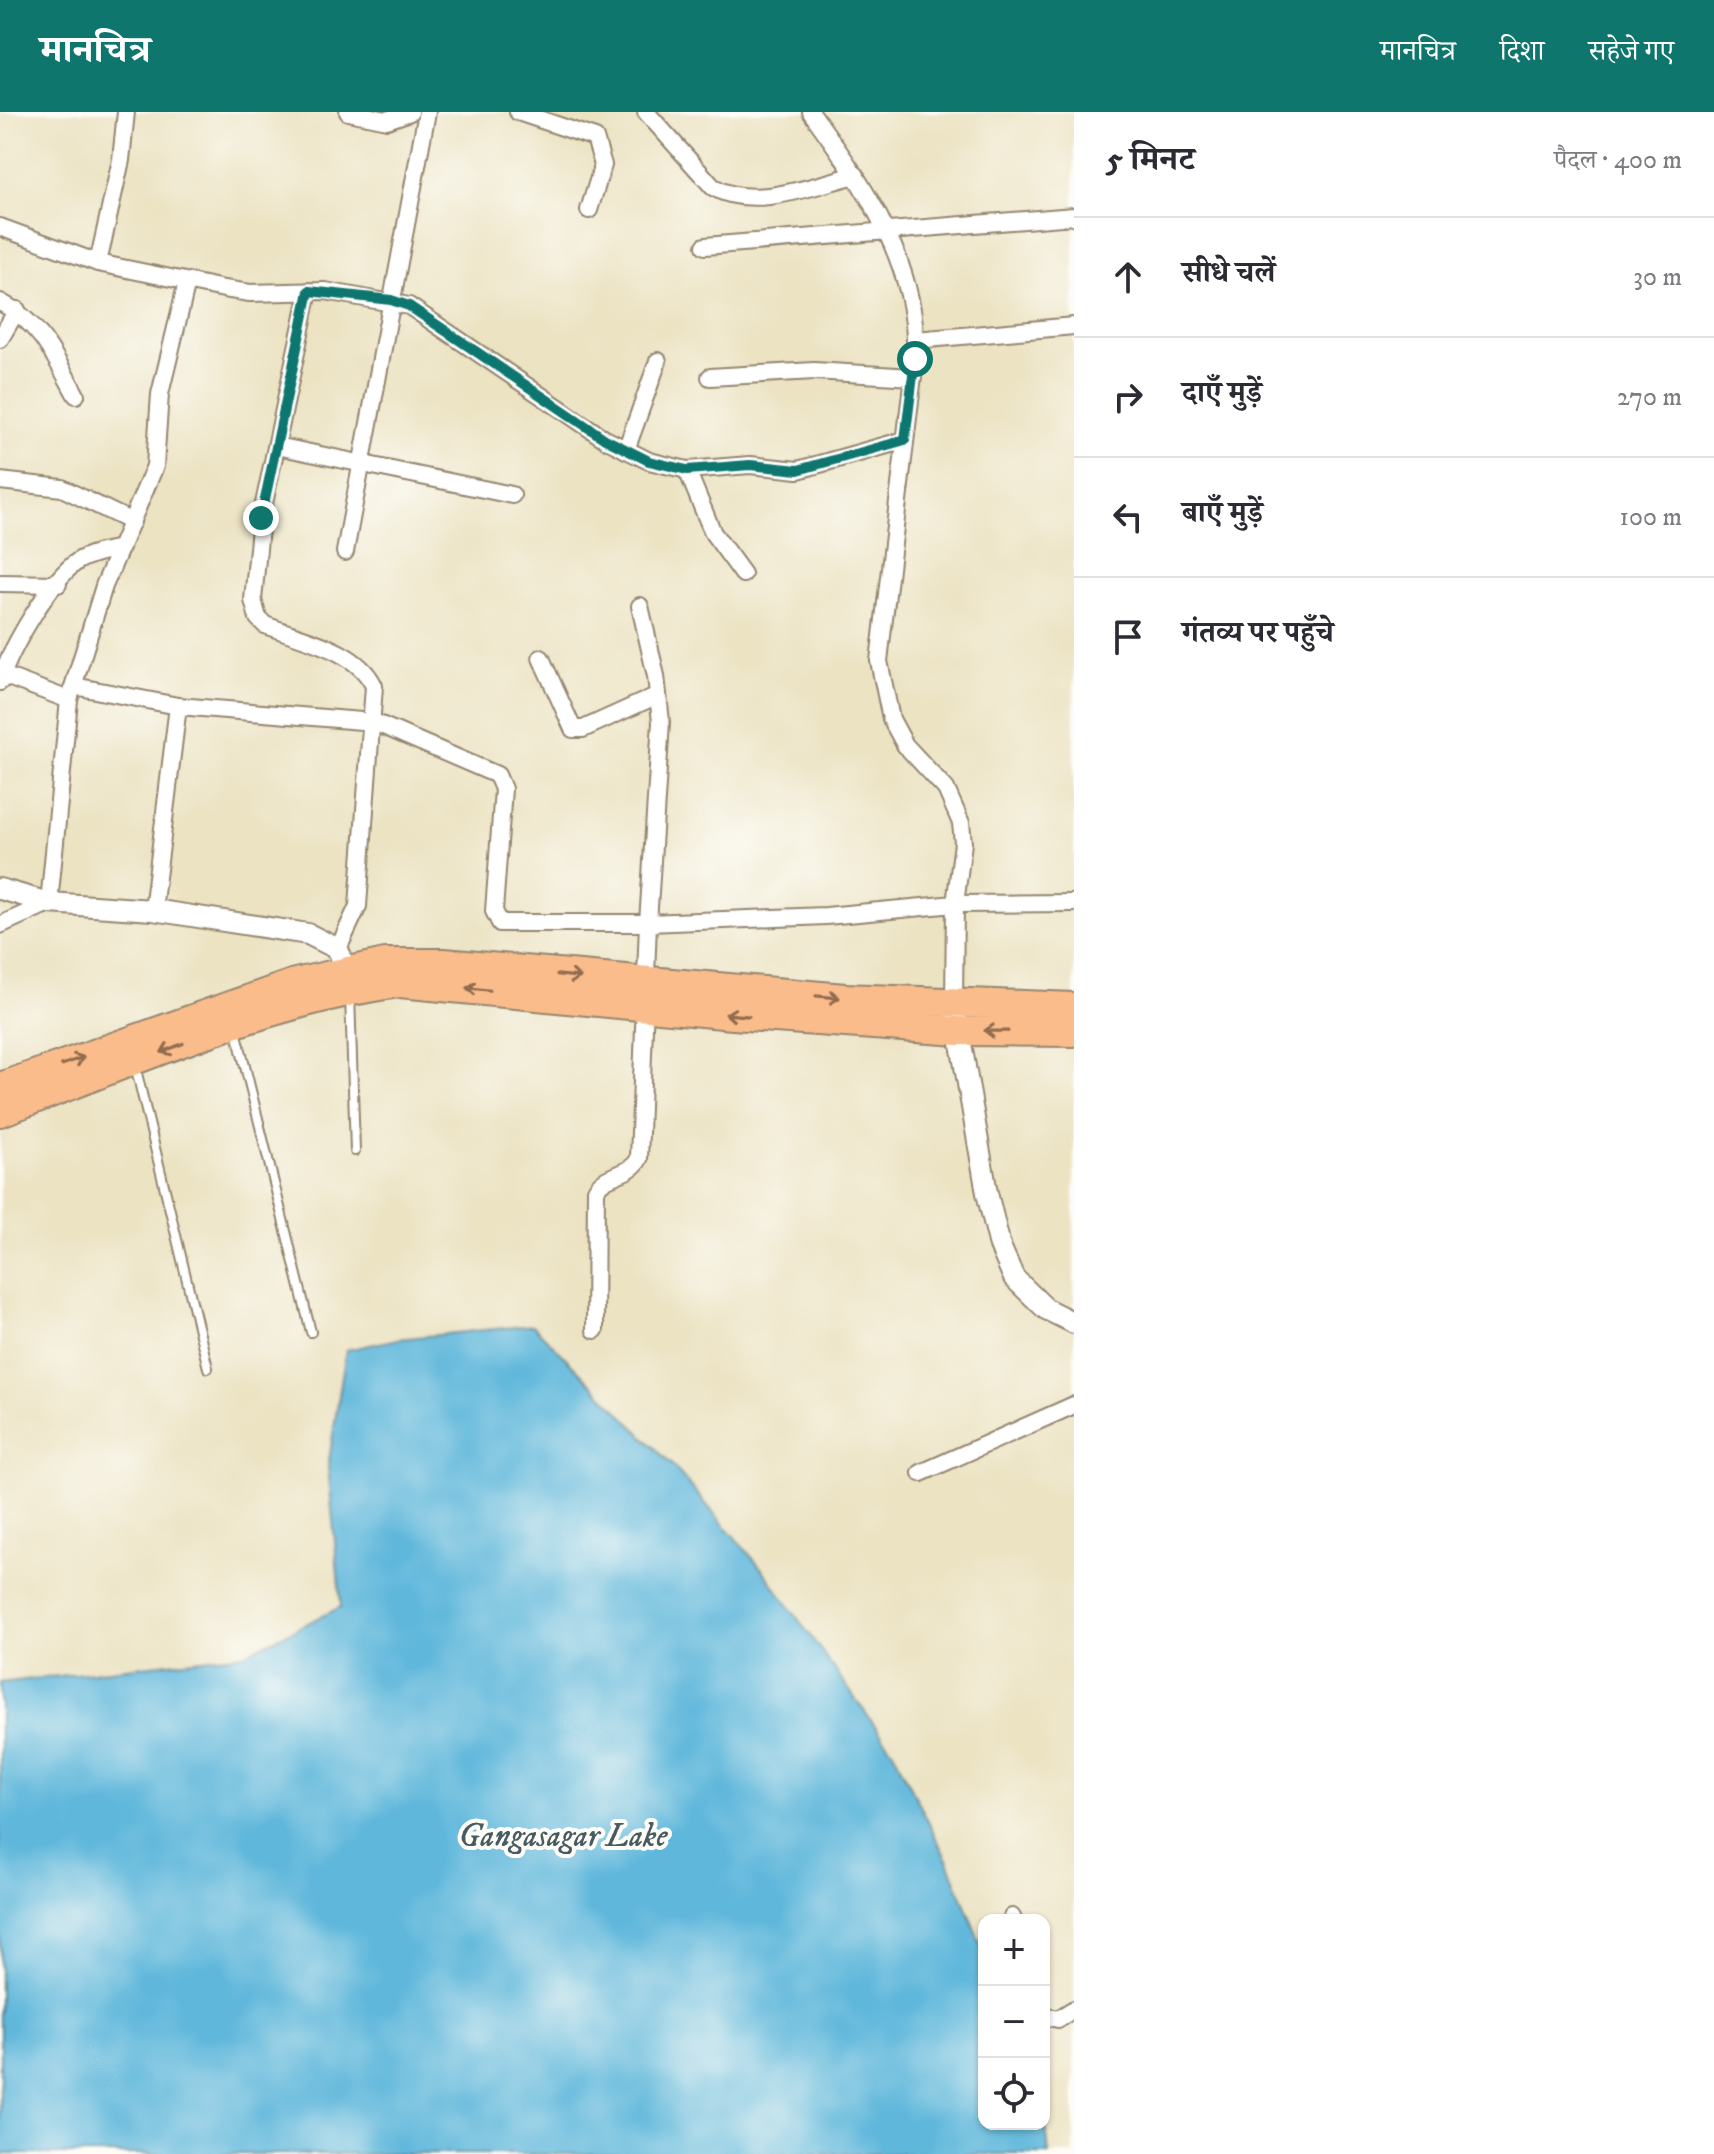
<!DOCTYPE html>
<html lang="hi">
<meta charset="utf-8">
<style>
:root{--surface:#fff;--page:#f7f7f7;--text:#2b2b33;--muted:#7c7c81;--line:#e1e1e2;--accent:#0f766e}
body{margin:0;font-family:"IM FELL DW Pica","Noto Serif Devanagari",serif;background:var(--page);color:var(--text)}
.controls{position:absolute;right:24px;bottom:24px;display:grid;overflow:hidden;border-radius:16px;box-shadow:0 2px 6px #0004}
.controls button{width:72px;height:72px;display:grid;place-items:center;padding:0;border:0;border-bottom:2px solid var(--line);background:var(--surface);color:var(--text);font:40px sans-serif}
.stop{position:absolute;width:24px;height:24px;margin:-18px;border:6px solid #0f766e;border-radius:50%;background:#fff}
.stop.end{background:#0f766e;border-color:#fff;box-shadow:0 2px 8px #0008}
.list{margin:0;padding:0;list-style:none}
h2{display:flex;justify-content:space-between;align-items:center;height:104px;margin:0;padding:0 32px;font-size:34px}
h2 small{font-size:26px;font-weight:400;color:var(--muted)}
.list li{display:grid;grid-template-columns:52px 1fr auto;gap:24px;align-items:center;box-sizing:border-box;height:120px;padding:0 32px;border-top:2px solid var(--line)}
.list b{display:block;font-size:30px;white-space:nowrap}
.list em{font-size:26px;font-style:normal;color:var(--muted)}
.icon{flex:none;width:44px;height:44px;fill:none;stroke:currentColor;stroke-width:2;stroke-linecap:round;stroke-linejoin:round}
.map{position:relative;flex:none;width:1074px;height:2042px;overflow:hidden}
header{display:flex;align-items:center;gap:48px;box-sizing:border-box;height:112px;padding:0 40px;background:var(--accent);color:#fff}
header strong{font-size:38px}
nav{display:flex;gap:44px;margin-inline-start:auto;font-size:28px}
main{display:flex}
aside{flex:1;background:var(--surface)}
.map>svg:first-child{display:block}
.water{fill:#5eb7db;stroke:#4c707c;stroke-width:2}
.lines{fill:none;stroke-linecap:round;stroke-linejoin:round}
.service-casing{stroke:#948670;stroke-width:12}
.minor-casing{stroke:#948670;stroke-width:20}
.tertiary-casing{stroke:#948670;stroke-width:24}
.trunk-casing{stroke:#948670;stroke-width:32}
.service{stroke:#fff;stroke-width:8}
.minor{stroke:#fff;stroke-width:16}
.tertiary{stroke:#fff;stroke-width:20}
.trunk{stroke:#fabc8b;stroke-width:28}
.oneway{stroke:#916c4f}
.route{stroke:#0f766e;stroke-width:10}
.labels{text-anchor:middle;stroke-width:8;stroke-linejoin:round;paint-order:stroke}
.water-label{font-size:32px;font-style:italic;fill:#475b60;stroke:#fdfcf7}
</style>
<header>
<strong>मानचित्र</strong>
<nav><a>मानचित्र</a><a>दिशा</a><a>सहेजे गए</a></nav>
</header>
<main>
<div class="map">
<svg width="1074" height="2042" viewBox="0 0 1074 2042">
<rect width="100%" height="100%" fill="#fdfcf7"/>
<filter id="ink" filterUnits="userSpaceOnUse"><feTurbulence type="fractalNoise" baseFrequency=".0125" numOctaves="2"/><feDisplacementMap in="SourceGraphic" scale="16" xChannelSelector="R" yChannelSelector="G"/><feConvolveMatrix kernelMatrix="1 2 1 2 8 2 1 2 1" color-interpolation-filters="sRGB"/></filter>
<filter id="wash" filterUnits="userSpaceOnUse"><feTurbulence type="fractalNoise" baseFrequency=".006" numOctaves="4" result="noise"/><feDisplacementMap in="SourceGraphic" scale="32" xChannelSelector="R" yChannelSelector="G"/><feGaussianBlur stdDeviation="1.8" result="paint"/><feColorMatrix in="noise" values="0 0 0 0 0 0 0 0 0 0 0 0 0 0 0 0 0 1.4 0 .05"/><feComposite in="paint" operator="in"/></filter>
<g filter="url(#wash)">
<rect width="100%" height="100%" fill="#ece3c3"/>
<!-- water -->
<polygon class="water" points="533,1213 673,1354 763,1458 893,1639 949,1752 984,1841 984,2012 1044,2012 1044,1995 1049,2042 0,2042 0,1571 244,1542 341,1495 328,1355 346,1238 398,1227"/>
</g>
<g filter="url(#ink)">
<g class="lines">
<!-- service casing -->
<g class="service-casing">
<g id="service">
<polyline points="350,883 355,1039"/>
<polyline points="236,918 311,1220"/>
<polyline points="135,953 208,1256"/>
</g>
</g>
<!-- minor casing -->
<g class="minor-casing">
<g id="minor">
<polyline points="348,0 387,8 410,0"/>
<polyline points="518,0 595,26 603,53 589,98"/>
<path d="M 646,0 L 713,75 C 754,99 814,73 856,63"/>
<path d="M 811,0 C 863,72 920,153 915,247 L 879,549 L 891,607 L 905,633 L 946,677 L 961,711 L 963,731 L 955,792 L 954,891"/>
<polyline points="0,115 98,151 224,177 250,181 325,179 409,194 605,327 649,349 670,354 687,358 750,353 798,358 905,328"/>
<polyline points="705,134 1074,104"/>
<polyline points="98,151 121,48 126,0"/>
<path d="M 309,179 L 261,406 L 253,488 L 258,506 L 265,513 C 301,527 357,537 374,574 L 358,794 L 338,837"/>
<path d="M 0,190 C 40,210 55,245 76,283"/>
<polyline points="0,227 17,198"/>
<polyline points="916,228 1074,214"/>
<polyline points="710,265 814,259 913,265"/>
<polyline points="277,334 512,383"/>
<polyline points="626,338 658,249"/>
<polyline points="687,358 713,421 743,462"/>
<polyline points="0,369 62,376 132,410"/>
<polyline points="345,440 427,0"/>
<polyline points="0,471 58,472"/>
<polyline points="541,546 573,617 583,617 658,583"/>
<polyline points="0,562 69,588"/>
<path d="M 0,570 C 10,537 50,468 78,449 C 91,441 107,439 121,436"/>
<polyline points="74,574 178,594 374,610 497,663 503,677 494,799 500,811 648,811 826,804 955,792 1074,791"/>
<polyline points="153,798 178,594"/>
<polyline points="0,813 49,791 69,588 104,474 155,354 160,282 187,170"/>
<path d="M 595,1218 L 596,1078 C 606,1060 629,1065 639,1047 L 648,811 L 661,610 L 656,564 L 640,494"/>
<polyline points="921,1361 1074,1293"/>
<polyline points="1012,1805 1013,1808"/>
<polyline points="1044,1904 1058,1907 1074,1897"/>
</g>
</g>
<!-- tertiary casing -->
<g class="tertiary-casing">
<g id="tertiary">
<polyline points="0,777 49,791 153,798 308,822 338,837 349,869"/>
<polyline points="954,891 987,1081 1000,1134 1014,1166 1046,1197 1074,1211"/>
</g>
</g>
<!-- trunk casing -->
<g class="trunk-casing">
<g id="trunk">
<polyline points="0,975 295,871 385,851 444,851 845,886 1074,895"/>
<path d="M 0,1000 C 131,952 260,890 400,871 L 733,903 L 958,919 L 1074,920"/>
</g>
</g>
<!-- service -->
<use href="#service" class="service"/>
<!-- minor -->
<use href="#minor" class="minor"/>
<!-- tertiary -->
<use href="#tertiary" class="tertiary"/>
<!-- trunk -->
<use href="#trunk" class="trunk"/>
</g>
<!-- one-way arrows -->
<defs><path id="oneway-shaft" d="M-6 0H5M1.5-3L5.5 0L1.5 3" fill="none" stroke-width="1.6" stroke-linecap="round" stroke-linejoin="round" transform="scale(2)"/></defs>
<g class="oneway">
<use href="#oneway-shaft" transform="translate(569 864) rotate(6)"/>
<use href="#oneway-shaft" transform="translate(478 877) rotate(-174)"/>
<use href="#oneway-shaft" transform="translate(828 885) rotate(5)"/>
<use href="#oneway-shaft" transform="translate(737 903) rotate(-175)"/>
<use href="#oneway-shaft" transform="translate(996 919) rotate(-179)"/>
<use href="#oneway-shaft" transform="translate(172 936) rotate(158)"/>
<use href="#oneway-shaft" transform="translate(73 949) rotate(-20)"/>
</g>
</g>
<g class="lines" filter="url(#ink)">
<!-- route -->
<polyline class="route" points="261,406 309,179 391,188 409,194 605,327 649,349 687,358 750,353 798,358 905,328 915,247"/>
</g>
<g class="labels">
<!-- water labels -->
<g class="water-label">
<text x="563" y="1734">Gangasagar Lake</text>
</g>
</g>
</svg>
<div class="controls">
<button>+</button>
<button>−</button>
<button><svg class="icon" aria-label="locate" viewBox="0 0 24 24"><circle cx="12" cy="12" r="6"/><path d="M12 2v4M12 18v4M2 12h4M18 12h4"/></svg></button>
</div>
<div class="stop" style="left:915px;top:247px"></div>
<div class="stop end" style="left:261px;top:406px"></div>
</div>
<aside>
<h2>5 मिनट<small>पैदल · 400 m</small></h2>
<ul class="list">
<li><svg class="icon" aria-label="ahead" viewBox="0 0 24 24"><path d="M12 20V5M6 11l6-6 6 6"/></svg><div><b>सीधे चलें</b></div><em>30 m</em></li>
<li><svg class="icon" aria-label="right" viewBox="0 0 24 24"><path d="M7 20v-9h11M14 6l5 5-5 5"/></svg><div><b>दाएँ मुड़ें</b></div><em>270 m</em></li>
<li><svg class="icon" aria-label="left" viewBox="0 0 24 24"><path d="M17 20v-9H6M10 6l-5 5 5 5"/></svg><div><b>बाएँ मुड़ें</b></div><em>100 m</em></li>
<li><svg class="icon" aria-label="arrive" viewBox="0 0 24 24"><path d="M6 21V4h12l-3 4 3 4H6"/></svg><div><b>गंतव्य पर पहुँचे</b></div></li>
</ul>
</aside>
</main>
